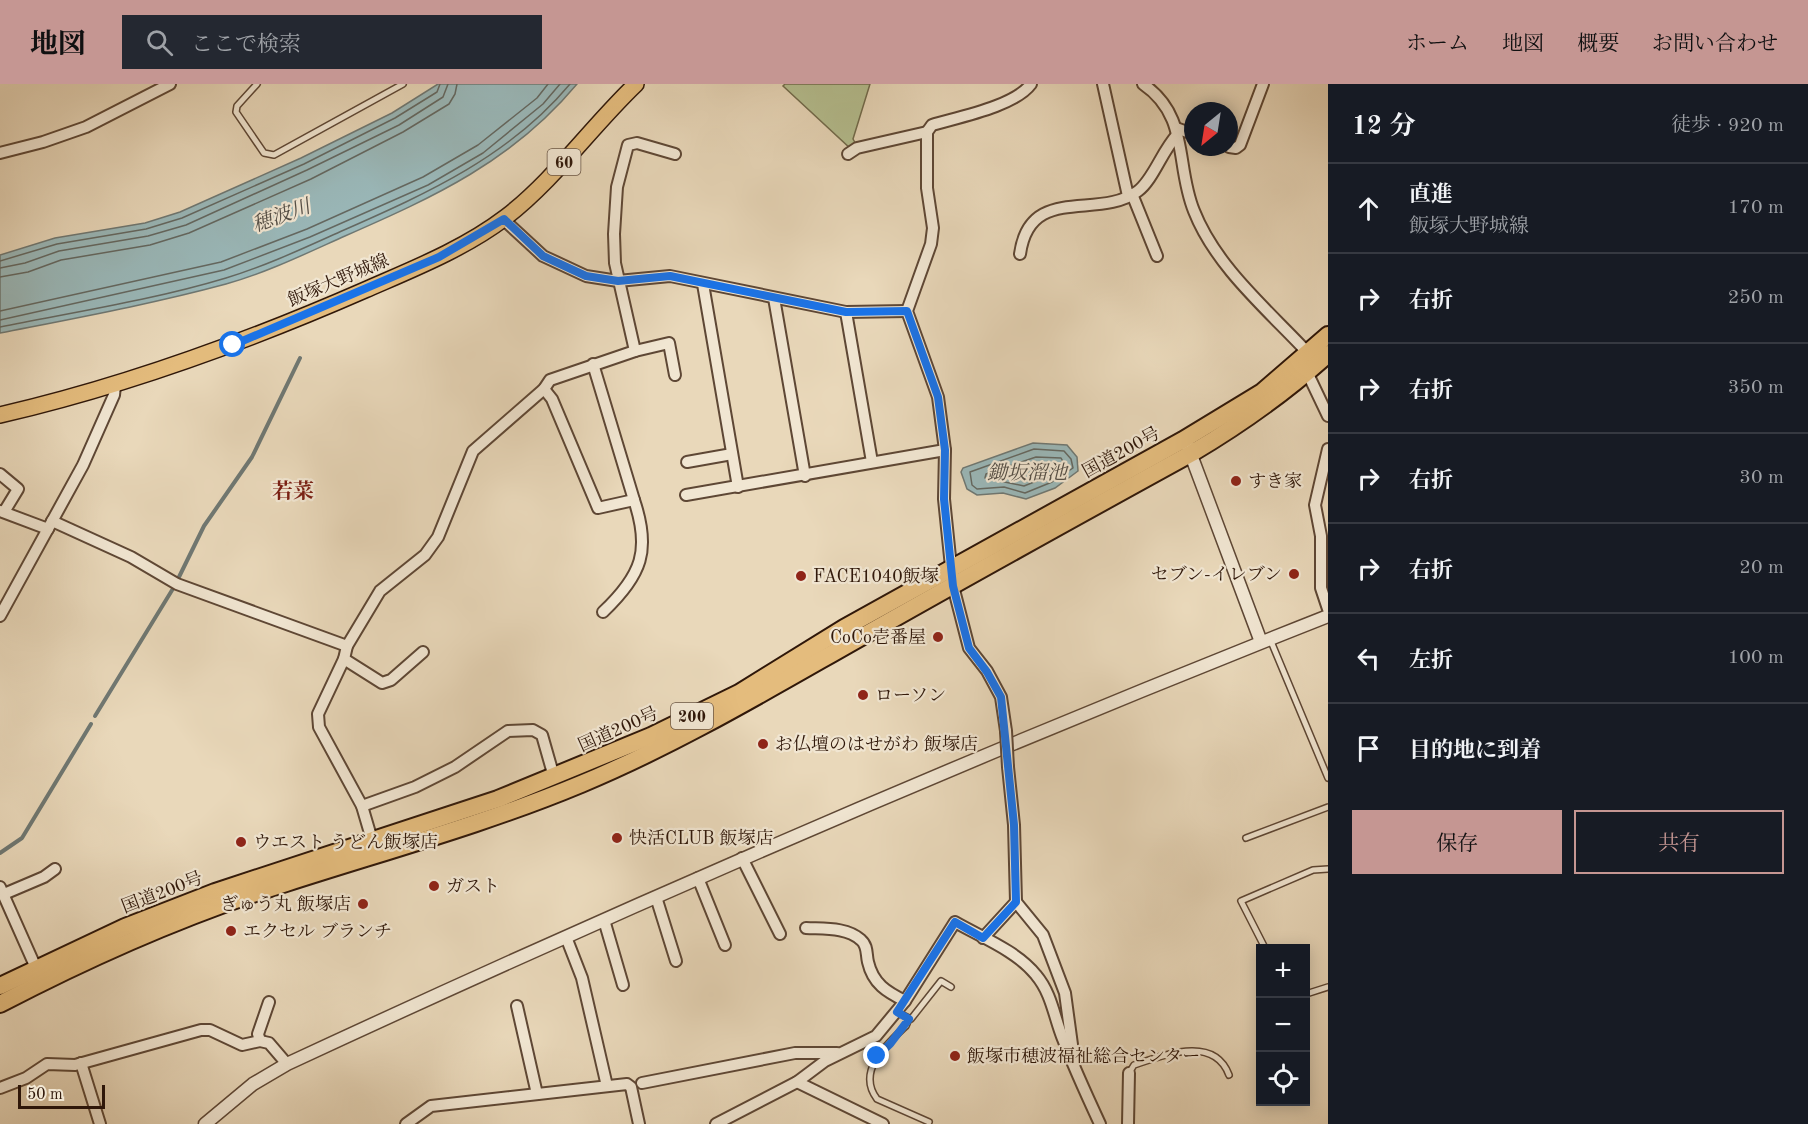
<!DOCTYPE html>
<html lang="ja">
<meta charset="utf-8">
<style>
:root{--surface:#171b24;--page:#242831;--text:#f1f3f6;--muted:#9ea1a6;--line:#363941;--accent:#c59692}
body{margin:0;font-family:"Old Standard TT","Noto Serif JP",serif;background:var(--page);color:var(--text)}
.controls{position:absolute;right:18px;bottom:18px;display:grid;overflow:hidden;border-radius:0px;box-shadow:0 3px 15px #0003}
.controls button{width:54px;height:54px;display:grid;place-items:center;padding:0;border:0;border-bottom:2px solid var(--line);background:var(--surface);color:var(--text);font:30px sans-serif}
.compass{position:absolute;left:1184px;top:18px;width:54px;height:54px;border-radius:50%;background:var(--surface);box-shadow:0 3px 15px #0003;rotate:210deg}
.scale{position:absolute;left:18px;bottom:15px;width:87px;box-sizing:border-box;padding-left:6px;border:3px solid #2f1709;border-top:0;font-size:16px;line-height:21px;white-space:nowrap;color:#2f1709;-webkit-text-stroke:4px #f1e6d2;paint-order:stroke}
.stop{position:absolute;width:18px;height:18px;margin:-14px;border:4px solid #1a73e8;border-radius:50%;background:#fff}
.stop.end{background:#1a73e8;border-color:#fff;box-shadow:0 2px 6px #0008}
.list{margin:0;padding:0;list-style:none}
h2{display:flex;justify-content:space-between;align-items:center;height:78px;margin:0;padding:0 24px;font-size:26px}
h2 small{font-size:20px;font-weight:400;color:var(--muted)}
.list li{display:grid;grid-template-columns:39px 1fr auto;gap:18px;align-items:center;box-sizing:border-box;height:90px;padding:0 24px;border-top:2px solid var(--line)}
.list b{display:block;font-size:22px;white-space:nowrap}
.list p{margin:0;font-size:20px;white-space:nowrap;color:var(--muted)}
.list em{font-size:20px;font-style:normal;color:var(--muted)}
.actions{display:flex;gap:12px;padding:18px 24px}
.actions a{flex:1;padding:14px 0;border:2px solid var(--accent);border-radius:0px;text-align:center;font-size:21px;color:var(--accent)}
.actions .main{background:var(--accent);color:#111}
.icon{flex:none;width:33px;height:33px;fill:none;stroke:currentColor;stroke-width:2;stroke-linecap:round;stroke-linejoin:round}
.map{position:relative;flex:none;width:1328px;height:1040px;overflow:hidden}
header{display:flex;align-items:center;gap:36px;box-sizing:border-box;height:84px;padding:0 30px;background:var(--accent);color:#111}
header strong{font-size:28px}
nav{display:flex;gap:33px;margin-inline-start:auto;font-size:21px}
.search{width:420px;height:54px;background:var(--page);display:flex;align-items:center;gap:15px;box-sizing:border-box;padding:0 21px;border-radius:0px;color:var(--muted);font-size:22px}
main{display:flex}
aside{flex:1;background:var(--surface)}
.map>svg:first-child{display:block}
.green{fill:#b5bf90;stroke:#726b4c;stroke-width:1.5}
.water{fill:#9ab8b9;stroke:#6f7873;stroke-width:1.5}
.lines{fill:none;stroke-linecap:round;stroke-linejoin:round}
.shore{stroke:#646861;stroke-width:1.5}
.stream{stroke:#6f7873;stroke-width:4}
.service-casing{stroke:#5e4735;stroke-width:8}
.minor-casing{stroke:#5e4735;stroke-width:14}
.tertiary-casing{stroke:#5e4735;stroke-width:15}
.primary-casing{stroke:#2f1709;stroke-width:18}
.trunk-casing{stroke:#2f1709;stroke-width:20}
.service{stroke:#f1e6d2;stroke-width:5}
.minor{stroke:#f1e6d2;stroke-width:10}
.tertiary{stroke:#f1e6d2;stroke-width:12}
.primary{stroke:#e4bc7d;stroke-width:15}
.trunk{stroke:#e4bc7d;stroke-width:16}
.minor-bridge-casing{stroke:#5e4735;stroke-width:14;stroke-linecap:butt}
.minor-bridge{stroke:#f1e6d2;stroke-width:10}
.route{stroke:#1a73e8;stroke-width:8}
.poi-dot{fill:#8f2418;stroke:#f1e6d2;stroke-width:2}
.labels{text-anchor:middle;stroke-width:4.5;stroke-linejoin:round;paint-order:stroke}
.shield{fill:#f1e6d2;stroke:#695545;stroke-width:1.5}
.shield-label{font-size:16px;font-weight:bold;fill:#2f1709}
.street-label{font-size:18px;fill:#2f1709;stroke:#f1e6d2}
.poi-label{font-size:18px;fill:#2f1709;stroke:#f1e6d2;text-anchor:start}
.water-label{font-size:20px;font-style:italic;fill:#544f47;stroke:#f1e6d2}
.quarter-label{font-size:21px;font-weight:bold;fill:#7a1f14;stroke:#f1e6d2}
</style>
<header>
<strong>地図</strong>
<div class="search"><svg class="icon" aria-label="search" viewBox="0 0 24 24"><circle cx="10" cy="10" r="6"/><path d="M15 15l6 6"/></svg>ここで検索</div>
<nav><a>ホーム</a><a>地図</a><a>概要</a><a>お問い合わせ</a></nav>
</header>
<main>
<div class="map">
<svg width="1328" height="1040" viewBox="0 0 1328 1040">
<rect width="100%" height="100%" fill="#e9d8ba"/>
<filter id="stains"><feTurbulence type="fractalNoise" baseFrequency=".00333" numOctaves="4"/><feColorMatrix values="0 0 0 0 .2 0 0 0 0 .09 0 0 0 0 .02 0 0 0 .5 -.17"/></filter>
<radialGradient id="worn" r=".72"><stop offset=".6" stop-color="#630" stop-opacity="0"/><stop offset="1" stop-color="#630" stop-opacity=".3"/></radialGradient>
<!-- green -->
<polygon class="green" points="785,0 870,0 853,55 857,62 851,65 783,2"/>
<!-- water -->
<g class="water">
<path d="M 438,0 L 577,0 C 513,77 434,113 345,152 C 307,169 266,189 226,200 C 152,220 76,234 0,249 L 0,171 L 55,154 L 145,139 L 180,128 L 301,74 L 392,29 Z"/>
<polygon points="1033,359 1067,361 1077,373 1078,387 1055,404 1026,415 1003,409 977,411 967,405 961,388 963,384"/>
</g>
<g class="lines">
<!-- shore -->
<g class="shore">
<polyline points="0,177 57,160 146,145 182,134 304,80 395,34 437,8 440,0"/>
<polyline points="0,184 25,179 59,167 148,152 186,141 307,86 399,41 443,13 448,0"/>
<polyline points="0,193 28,188 61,176 150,161 189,149 311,95 403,48 449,20 455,10 457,0"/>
<polyline points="0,227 221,178 307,145 423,93 478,61 537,14 548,0"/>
<polyline points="0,236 224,186 310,153 428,101 483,69 543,20 560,0"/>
<path d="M 0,243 C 75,228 153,216 226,194 C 266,182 306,163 344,146 C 428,109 510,72 570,0"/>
<polygon points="1034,365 1064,367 1071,375 1073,384 1052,398 1025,409 1004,403 977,405 972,401 970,388"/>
<polygon points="1036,373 1061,374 1065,381 1049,392 1024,402 985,394 986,390"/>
</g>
<!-- stream -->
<g class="stream">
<polyline points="178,495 204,442 252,373 300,274"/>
<polyline points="95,632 174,503"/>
<polyline points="0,769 22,754 91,640"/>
</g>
<!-- service casing -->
<g class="service-casing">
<g id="service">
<polyline points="257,0 237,22 236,28 264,69 274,71 403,0"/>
<polyline points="1270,555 1328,694"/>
<polyline points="1246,754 1328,723"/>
<polyline points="1265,864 1241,817 1313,786 1328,785"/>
<polyline points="1306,910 1328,903"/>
<polyline points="897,928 911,935 941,897 951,903"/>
<path d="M 909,935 L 906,942 C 886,961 856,987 877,1015 L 929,1038"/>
<path d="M 1129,989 L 1134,981 C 1165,971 1214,951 1229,991"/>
</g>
</g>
<!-- minor casing -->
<g class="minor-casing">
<g id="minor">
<polyline points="1103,0 1128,112"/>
<path d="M 1143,0 C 1190,32 1175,81 1194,127 C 1216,183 1268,226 1308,269"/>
<polyline points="1176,44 1193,50"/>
<polyline points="1229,63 1236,64 1240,61 1263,0"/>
<polyline points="0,69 43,58 86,43 170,0"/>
<polyline points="848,70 857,64 927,48"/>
<polyline points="1132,110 1157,172"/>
<polyline points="503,135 543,172 586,192 618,197 670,192 846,228 907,227"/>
<path d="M 1020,170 C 1030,99 1098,137 1138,107 C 1153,96 1162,67 1177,51"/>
<polyline points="703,200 738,403"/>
<polyline points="774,214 805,392"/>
<polyline points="846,228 872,378"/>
<polyline points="635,267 669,259 675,291"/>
<polyline points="1307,288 1328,332"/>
<polyline points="544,305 552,315 598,424 634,416 593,280"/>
<polyline points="1328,365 1315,421 1321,452 1321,504 1328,525"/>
<polyline points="687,378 732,370"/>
<polyline points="0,390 18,405 4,428"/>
<polyline points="686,411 945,366"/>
<polyline points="0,427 48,445"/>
<polyline points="52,437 131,473 177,500 347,562"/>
<path d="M 603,528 C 642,491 651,466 634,416"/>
<polyline points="0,532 83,381 114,311 115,302"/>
<polyline points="344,575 382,599 391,596 423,568"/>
<path d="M 1006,647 L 1001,613 L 987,587 L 969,564 L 953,502 L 944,415 L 945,366 L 938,313 L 907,227 L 931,160 L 933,144 L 927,104 L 927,48 L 932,41 C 959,33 1015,22 1031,0"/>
<polyline points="362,722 415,703 455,683 508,647 533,646 542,651 554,693"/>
<polyline points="372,756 362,722 319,643 318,630 344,575 347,562 380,507 425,471 438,453 473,367 544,305 550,296 635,267 615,179 614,150 617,103 628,61 637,59 675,70"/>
<polyline points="742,774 780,850"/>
<polyline points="698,794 725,861"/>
<polyline points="0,803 36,884"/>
<polyline points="4,810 44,793 55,785"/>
<polyline points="656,813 676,877"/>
<polyline points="1016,818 1043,851 1065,909 1073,968"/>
<polyline points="604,836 623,901"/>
<path d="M 806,844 C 824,845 847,843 861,856 C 868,862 866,870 868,878 C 873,900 887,908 905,917"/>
<polyline points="566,853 582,894 607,1002"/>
<polyline points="983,854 1016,818 1014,741 1008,683"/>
<polyline points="517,922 537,1010"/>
<polyline points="260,957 258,950 269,918"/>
<polyline points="81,979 100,1040"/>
<polyline points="797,998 883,1040"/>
<polyline points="642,999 795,969 837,969"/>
<polyline points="0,1004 26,994 47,980 75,981 201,946 210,946 242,961 260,957 269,959 287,980"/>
<polyline points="406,1040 431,1022 627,1000 631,1003 639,1040"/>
<path d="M 716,1040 L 797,998 L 825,977 L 876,952 L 905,917 L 955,838 C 981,853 1017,867 1036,891 C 1052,910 1054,933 1063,955 C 1074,984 1087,1012 1100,1040"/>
<polyline points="1128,1040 1129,989"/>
</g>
</g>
<!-- tertiary casing -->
<g class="tertiary-casing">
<g id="tertiary">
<polyline points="1188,363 1261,558"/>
<path d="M 205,1040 L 253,1000 L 287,980 C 629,821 976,671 1328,532"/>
</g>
</g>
<!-- primary casing -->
<g class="primary-casing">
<path id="primary" d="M 0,331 C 126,302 246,258 365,206 C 413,185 464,165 506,133 C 555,95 591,43 636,0"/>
</g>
<!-- trunk casing -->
<g class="trunk-casing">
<g id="trunk">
<polyline points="0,902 125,843 215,808 498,715 651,652 739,609 844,544 1183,356 1262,308 1328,251"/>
<path d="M 0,920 C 92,872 187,830 286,799 C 385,767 485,740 581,700 C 677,660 766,607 856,556 C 967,493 1079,431 1192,369 C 1241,340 1286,308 1328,270"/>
</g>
</g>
<!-- service -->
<use href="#service" class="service"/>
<!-- minor -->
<use href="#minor" class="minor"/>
<!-- tertiary -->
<use href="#tertiary" class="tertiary"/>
<!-- primary -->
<use href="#primary" class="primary"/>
<!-- trunk -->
<use href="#trunk" class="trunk"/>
<!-- minor-bridge casing -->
<g class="minor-bridge-casing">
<polyline id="minor-bridge" points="1006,647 1008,683"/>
</g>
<!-- minor-bridge -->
<use href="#minor-bridge" class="minor-bridge"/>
</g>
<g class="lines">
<!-- route -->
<polyline class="route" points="233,261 439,173 504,135 543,172 586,192 618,197 670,192 846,228 907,227 938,313 945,366 944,415 953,502 969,564 987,588 1001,613 1014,741 1016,818 983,854 955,838 897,928 909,935 890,960 877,972"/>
</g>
<!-- markers -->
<g class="poi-dot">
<circle cx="1236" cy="397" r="6"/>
<circle cx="1294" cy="490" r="6"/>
<circle cx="801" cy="492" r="6"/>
<circle cx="938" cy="553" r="6"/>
<circle cx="863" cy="611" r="6"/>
<circle cx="763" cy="660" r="6"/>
<circle cx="617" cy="754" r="6"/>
<circle cx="241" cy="758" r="6"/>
<circle cx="434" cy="802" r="6"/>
<circle cx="363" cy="820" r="6"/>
<circle cx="231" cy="847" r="6"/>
<circle cx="955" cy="972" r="6"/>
</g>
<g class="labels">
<!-- shield labels -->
<g class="shield">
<rect x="547.5" y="65" width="33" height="26" rx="4.5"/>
<rect x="671" y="619" width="42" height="26" rx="4.5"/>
</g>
<g class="shield-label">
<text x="564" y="84">60</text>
<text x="692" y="638">200</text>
</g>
<!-- street labels -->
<g class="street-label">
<text transform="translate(338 196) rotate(-23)" y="6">飯塚大野城線</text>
<text transform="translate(1121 368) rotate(-29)" y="6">国道200号</text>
<text transform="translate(618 645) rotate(-24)" y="6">国道200号</text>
<text transform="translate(162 808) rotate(-21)" y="6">国道200号</text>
</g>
<!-- poi labels -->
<g class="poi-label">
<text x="1248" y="403">すき家</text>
<text x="1282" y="496" text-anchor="end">セブン-イレブン</text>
<text x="813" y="498">FACE1040飯塚</text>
<text x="926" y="559" text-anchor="end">CoCo壱番屋</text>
<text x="875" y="617">ローソン</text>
<text x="775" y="666">お仏壇のはせがわ 飯塚店</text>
<text x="629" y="760">快活CLUB 飯塚店</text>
<text x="253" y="764">ウエスト うどん飯塚店</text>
<text x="446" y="808">ガスト</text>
<text x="351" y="826" text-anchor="end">ぎゅう丸 飯塚店</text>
<text x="243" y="853">エクセル ブランチ</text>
<text x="967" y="978">飯塚市穂波福祉総合センター</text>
</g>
<!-- water labels -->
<g class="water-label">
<text transform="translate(281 131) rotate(-20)" y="7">穂波川</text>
<text x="1027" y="395">鋤坂溜池</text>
</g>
<!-- quarter labels -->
<g class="quarter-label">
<text x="293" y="414">若菜</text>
</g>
</g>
<rect width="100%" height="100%" filter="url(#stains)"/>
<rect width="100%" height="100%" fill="url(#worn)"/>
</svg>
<div class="controls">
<button>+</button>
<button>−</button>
<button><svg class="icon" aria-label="locate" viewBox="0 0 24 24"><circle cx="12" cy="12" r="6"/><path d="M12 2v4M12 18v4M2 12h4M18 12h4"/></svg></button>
</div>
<svg class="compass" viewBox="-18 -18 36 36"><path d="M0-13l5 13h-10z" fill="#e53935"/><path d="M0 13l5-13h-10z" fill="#9ea1a6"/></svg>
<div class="scale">50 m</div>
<div class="stop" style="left:233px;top:261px"></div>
<div class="stop end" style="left:877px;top:972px"></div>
</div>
<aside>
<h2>12 分<small>徒歩 · 920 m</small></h2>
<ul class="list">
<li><svg class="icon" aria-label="ahead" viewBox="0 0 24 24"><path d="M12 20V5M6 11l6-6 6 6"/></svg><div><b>直進</b><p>飯塚大野城線</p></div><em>170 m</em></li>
<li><svg class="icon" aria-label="right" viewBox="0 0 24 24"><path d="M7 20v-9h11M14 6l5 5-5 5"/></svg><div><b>右折</b></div><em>250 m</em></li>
<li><svg class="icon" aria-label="right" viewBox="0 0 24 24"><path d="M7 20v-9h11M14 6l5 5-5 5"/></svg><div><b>右折</b></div><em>350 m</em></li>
<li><svg class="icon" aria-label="right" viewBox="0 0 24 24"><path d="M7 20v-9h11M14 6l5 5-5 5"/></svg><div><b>右折</b></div><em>30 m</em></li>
<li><svg class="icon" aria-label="right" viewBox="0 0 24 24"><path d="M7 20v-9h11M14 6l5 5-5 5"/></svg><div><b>右折</b></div><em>20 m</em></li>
<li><svg class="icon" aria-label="left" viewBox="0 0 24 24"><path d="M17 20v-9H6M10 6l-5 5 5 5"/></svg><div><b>左折</b></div><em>100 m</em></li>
<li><svg class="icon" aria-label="arrive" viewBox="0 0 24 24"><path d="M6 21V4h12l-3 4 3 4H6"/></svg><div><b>目的地に到着</b></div></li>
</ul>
<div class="actions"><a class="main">保存</a><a>共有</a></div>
</aside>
</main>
